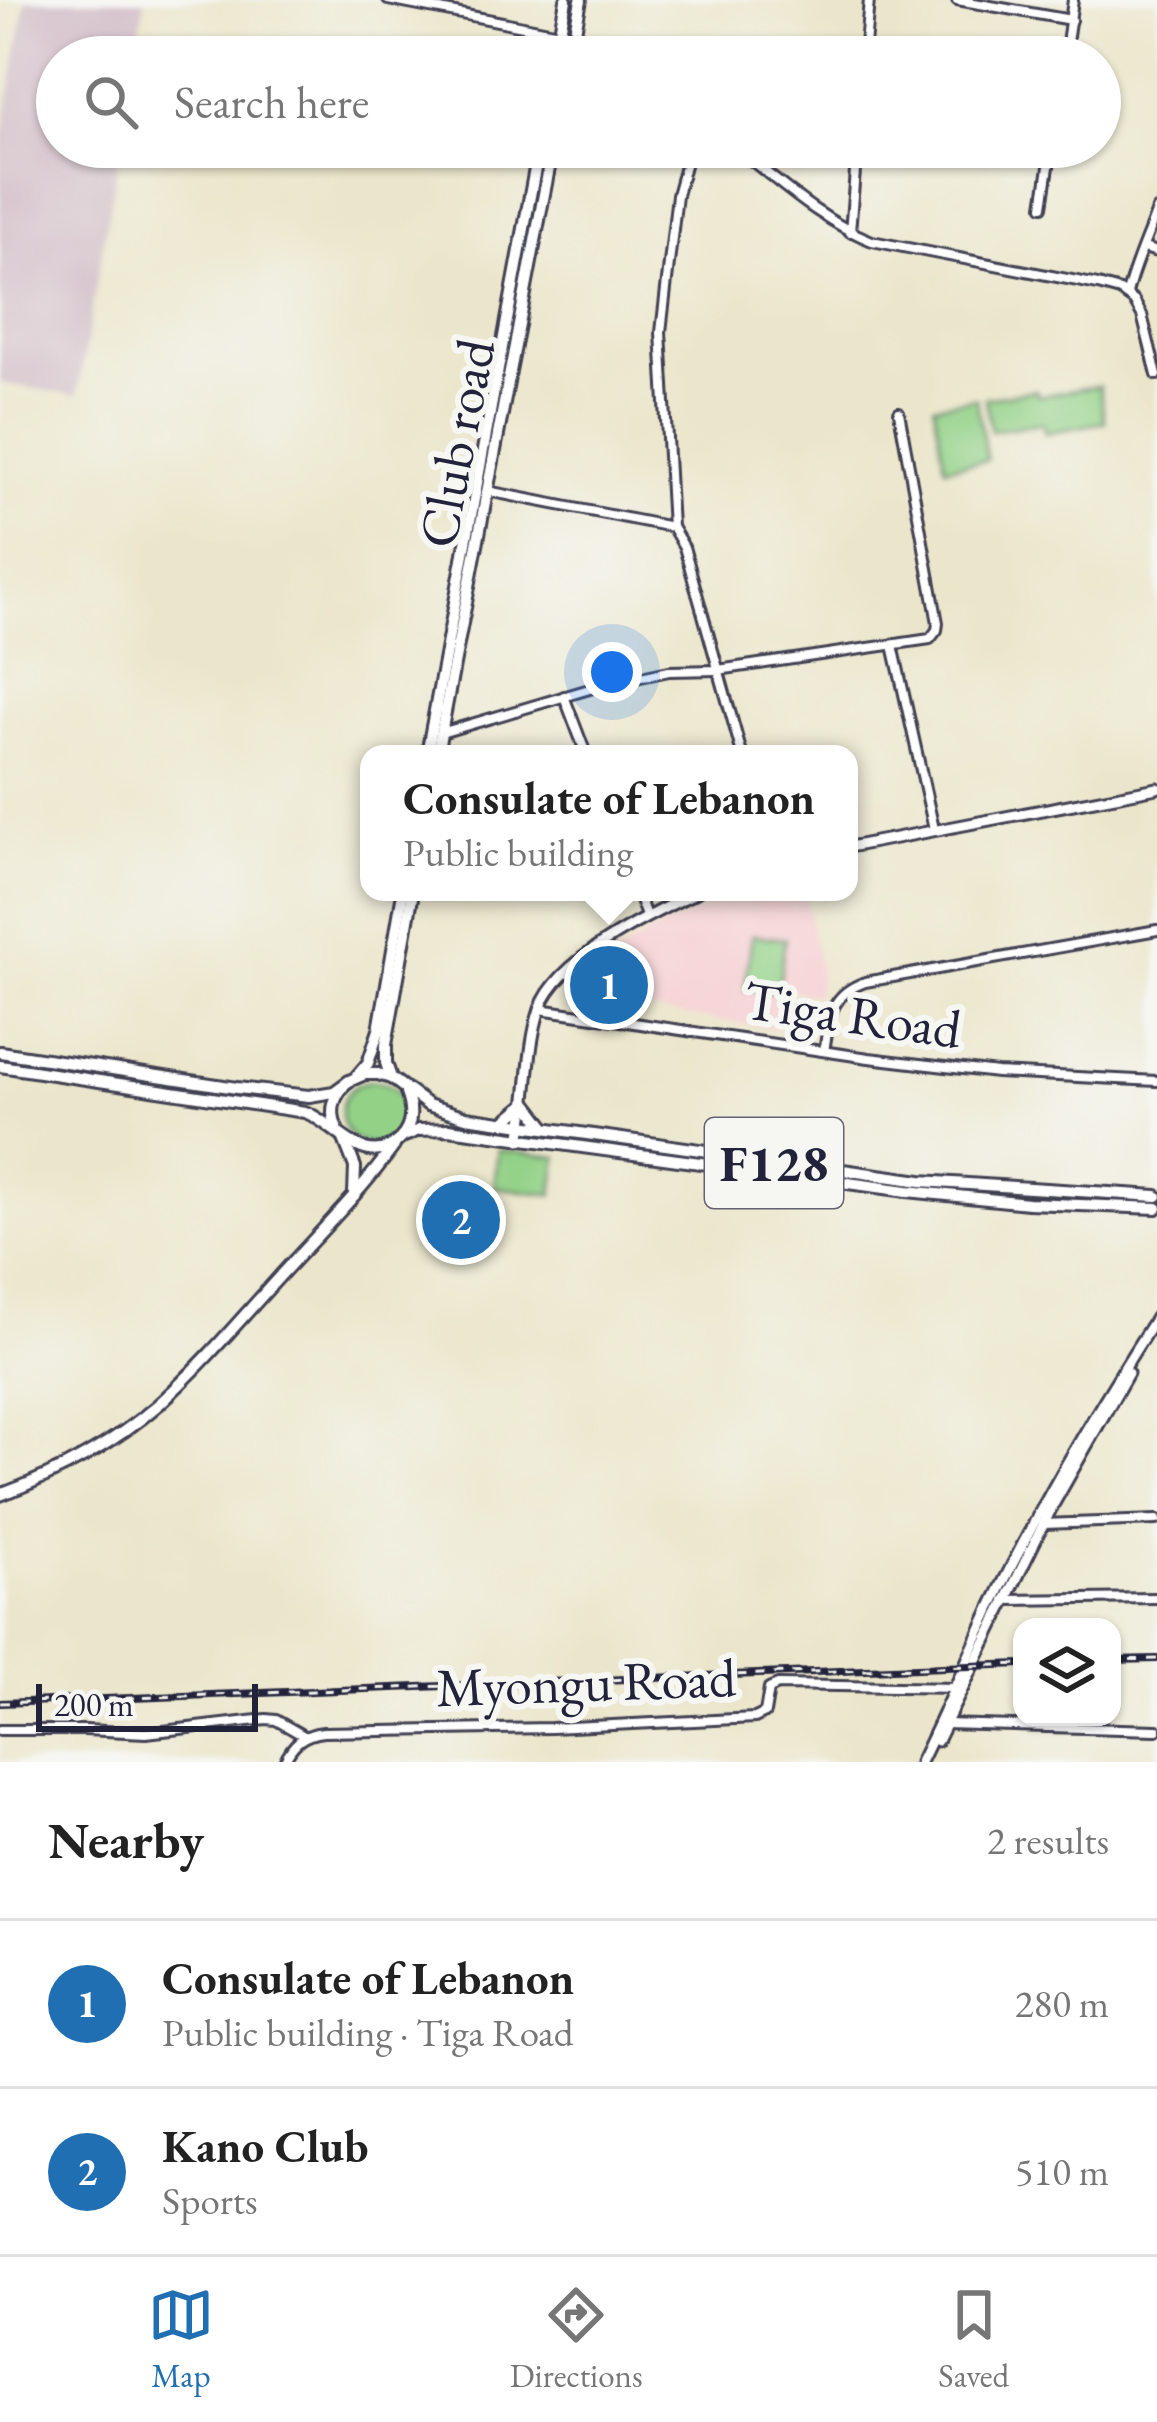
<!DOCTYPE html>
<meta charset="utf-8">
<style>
:root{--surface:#fff;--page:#f2f2f2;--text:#222;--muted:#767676;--line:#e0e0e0;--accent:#1f6fb2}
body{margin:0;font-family:"EB Garamond",serif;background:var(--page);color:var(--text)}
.controls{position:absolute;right:36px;bottom:36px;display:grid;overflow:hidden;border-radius:24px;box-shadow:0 3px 9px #0004}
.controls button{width:108px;height:108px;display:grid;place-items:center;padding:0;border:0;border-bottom:3px solid var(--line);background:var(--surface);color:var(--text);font:60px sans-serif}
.scale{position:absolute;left:36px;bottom:30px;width:222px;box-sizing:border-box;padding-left:12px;border:6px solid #22223b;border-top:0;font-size:33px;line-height:42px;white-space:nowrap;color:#22223b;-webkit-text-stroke:9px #f6f6f2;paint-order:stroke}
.you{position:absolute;left:612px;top:672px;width:42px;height:42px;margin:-30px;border:9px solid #fff;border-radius:50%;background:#1a73e8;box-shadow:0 0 0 18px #1a73e833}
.badge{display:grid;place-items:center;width:78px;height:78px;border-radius:50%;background:var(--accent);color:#fff;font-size:39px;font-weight:700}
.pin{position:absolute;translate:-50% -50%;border:6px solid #fff;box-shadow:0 3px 12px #0006}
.popup{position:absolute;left:360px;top:745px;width:498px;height:156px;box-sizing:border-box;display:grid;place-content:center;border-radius:24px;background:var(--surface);filter:drop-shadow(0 3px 9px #0005);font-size:39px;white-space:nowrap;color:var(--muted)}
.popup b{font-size:45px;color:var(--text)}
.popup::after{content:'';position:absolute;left:50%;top:100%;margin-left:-24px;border:24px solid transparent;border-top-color:var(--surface)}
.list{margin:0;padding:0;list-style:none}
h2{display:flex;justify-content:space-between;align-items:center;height:156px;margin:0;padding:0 48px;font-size:51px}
h2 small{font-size:39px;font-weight:400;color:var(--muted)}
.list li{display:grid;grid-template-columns:78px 1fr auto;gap:36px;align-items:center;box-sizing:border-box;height:168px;padding:0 48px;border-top:3px solid var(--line)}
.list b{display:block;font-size:45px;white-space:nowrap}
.list p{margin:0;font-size:39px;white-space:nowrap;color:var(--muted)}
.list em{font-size:39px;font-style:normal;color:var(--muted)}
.icon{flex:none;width:66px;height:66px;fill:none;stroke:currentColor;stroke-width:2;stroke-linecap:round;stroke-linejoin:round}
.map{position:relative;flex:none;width:1157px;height:1762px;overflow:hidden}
.search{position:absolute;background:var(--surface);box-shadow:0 3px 9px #0004;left:36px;right:36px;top:36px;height:132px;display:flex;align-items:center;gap:30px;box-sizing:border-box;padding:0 42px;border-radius:66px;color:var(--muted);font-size:45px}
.sheet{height:492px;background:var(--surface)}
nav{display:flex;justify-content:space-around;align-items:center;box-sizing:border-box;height:168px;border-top:3px solid var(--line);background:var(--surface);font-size:33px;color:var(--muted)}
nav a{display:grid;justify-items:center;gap:6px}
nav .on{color:var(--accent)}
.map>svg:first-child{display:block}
.built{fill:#f7cfd3}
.industrial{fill:#d2bdc7}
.green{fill:#93d187;stroke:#5a7a61;stroke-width:3}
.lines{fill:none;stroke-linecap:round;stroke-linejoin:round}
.minor-casing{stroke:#403f51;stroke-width:14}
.tertiary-casing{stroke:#403f51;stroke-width:15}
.secondary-casing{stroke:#403f51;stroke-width:16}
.primary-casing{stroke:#403f51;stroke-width:16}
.minor{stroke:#fff;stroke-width:8}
.tertiary{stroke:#fff;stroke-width:9}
.secondary{stroke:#fff;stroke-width:10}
.primary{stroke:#fff;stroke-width:10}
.rail-casing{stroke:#22223b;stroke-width:8}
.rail{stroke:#f6f6f2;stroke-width:3;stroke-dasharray:9;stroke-linecap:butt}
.labels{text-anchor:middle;stroke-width:12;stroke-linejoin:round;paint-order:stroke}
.shield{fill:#f6f6f2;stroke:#626272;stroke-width:3}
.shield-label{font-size:51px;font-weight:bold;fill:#22223b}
.street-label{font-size:54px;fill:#22223b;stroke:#f6f6f2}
</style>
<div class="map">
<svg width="1157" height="1762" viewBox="0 0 1157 1762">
<rect width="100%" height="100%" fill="#f6f6f2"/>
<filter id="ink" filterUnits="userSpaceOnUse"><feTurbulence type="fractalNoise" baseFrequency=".00833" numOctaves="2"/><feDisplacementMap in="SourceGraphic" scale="24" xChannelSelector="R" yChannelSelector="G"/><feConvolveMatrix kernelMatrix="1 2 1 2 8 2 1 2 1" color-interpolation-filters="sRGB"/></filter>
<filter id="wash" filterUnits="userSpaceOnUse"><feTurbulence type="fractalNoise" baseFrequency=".004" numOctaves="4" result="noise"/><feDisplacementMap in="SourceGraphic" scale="48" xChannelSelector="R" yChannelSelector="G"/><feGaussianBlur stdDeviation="2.7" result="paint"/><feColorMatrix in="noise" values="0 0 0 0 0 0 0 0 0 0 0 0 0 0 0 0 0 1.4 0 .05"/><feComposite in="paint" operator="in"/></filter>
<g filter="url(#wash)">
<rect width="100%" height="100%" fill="#ebe6cb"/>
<!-- built -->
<polygon class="built" points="745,892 805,892 819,969 817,995 786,990 779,1029 653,1011 567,994 627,947 665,925"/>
<!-- industrial -->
<polygon class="industrial" points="26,0 145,0 135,57 57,57 57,147 120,147 77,396 0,383 0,150"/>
<!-- green -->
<g class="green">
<polygon points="1099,386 1105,422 1045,433 1042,423 991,431 985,398 1036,390 1038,396"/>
<polygon points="976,398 987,460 945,467 934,405"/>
<polygon points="752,935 785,939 778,993 745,989"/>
<circle cx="373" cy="1113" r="32"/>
<polygon points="498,1150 558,1157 553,1195 494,1187"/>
</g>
</g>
<g filter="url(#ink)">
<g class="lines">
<!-- minor casing -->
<g class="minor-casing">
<g id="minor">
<polyline points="388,0 575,36 606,57"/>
<polyline points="957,0 1071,20"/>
<polyline points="864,57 869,0"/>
<polyline points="1065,57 1073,0"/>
<polyline points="690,147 677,195 661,332 672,527 684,547 742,754"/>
<path d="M 734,147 C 779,181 819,220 872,241 L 1098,285 L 1120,291 L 1134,301 L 1142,315 L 1157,375"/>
<polyline points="1043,206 1052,147"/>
<polyline points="850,232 857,147"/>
<polyline points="1144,248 1157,252"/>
<path d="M 1127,294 C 1134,265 1147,238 1157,210"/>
<polyline points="487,491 672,527"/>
<polyline points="893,645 934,829"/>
<polyline points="564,696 586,754"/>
<polyline points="441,733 603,685 669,671 718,670 930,639 937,630 938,623 899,412"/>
<polyline points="637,892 646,916"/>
<polyline points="540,1009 869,1058 997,1073 1157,1081"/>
<path d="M 824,1051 C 830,1017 829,995 865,982 L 1157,930"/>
<polyline points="1043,1524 1157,1520"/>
<polyline points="1005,1600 1157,1598"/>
<polyline points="945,1724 1157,1730"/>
<polyline points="0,1730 85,1730 146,1733 266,1719 276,1720 304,1736"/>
<path d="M 284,1762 C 292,1744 303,1734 323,1732 L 551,1728 L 755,1718 L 765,1713 L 769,1689 L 778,1685 L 958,1688"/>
</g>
</g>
<!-- tertiary casing -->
<g class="tertiary-casing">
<g id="tertiary">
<polyline points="849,847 1157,788"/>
<path d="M 520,1140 C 529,1099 527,1047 540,1009 C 558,958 651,914 697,892"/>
<polyline points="937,1741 1053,1505 1128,1373"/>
<path d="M 920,1762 C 946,1710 968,1656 993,1603 C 1041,1504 1097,1409 1157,1316"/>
</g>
</g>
<!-- secondary casing -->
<g class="secondary-casing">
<g id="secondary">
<polyline points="555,57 566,0"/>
<polyline points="570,57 581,0"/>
<polyline points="427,754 539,147"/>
<polyline points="437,754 553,147"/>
<polyline points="356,1077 368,1063 379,1030 403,892"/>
<polyline points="391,1078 386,1063 386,1045 413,892"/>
<polyline points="344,1139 355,1167 354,1194"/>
<path d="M 0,1495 C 57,1474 113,1444 159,1404 C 202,1365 240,1320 279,1277 C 318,1234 360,1193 394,1146"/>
</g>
</g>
<!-- primary casing -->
<g class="primary-casing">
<g id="primary">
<polyline points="0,1052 237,1088 309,1096 334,1092 349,1081 365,1074 378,1074 391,1078 428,1105 466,1117 921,1181 1157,1196"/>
<path d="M 0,1066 L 305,1112 C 336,1123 365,1173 400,1139 C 413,1126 412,1109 406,1093"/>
<polyline points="504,1122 527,1103 546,1128"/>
<path d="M 338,1131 C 330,1115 332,1100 343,1087"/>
<polyline points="402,1137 419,1130 449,1129 907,1191 1028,1203 1157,1208"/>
</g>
</g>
<!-- minor -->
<use href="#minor" class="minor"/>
<!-- tertiary -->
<use href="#tertiary" class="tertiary"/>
<!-- secondary -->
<use href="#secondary" class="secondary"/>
<!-- primary -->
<use href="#primary" class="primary"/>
<!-- rail casing -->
<g class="rail-casing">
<g id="rail">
<polyline points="1112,1660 1157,1659"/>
<polyline points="0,1703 1022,1664"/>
</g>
</g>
<!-- rail -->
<use href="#rail" class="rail"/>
</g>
</g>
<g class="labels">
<!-- shield labels -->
<rect class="shield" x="705" y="1118" width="138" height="90" rx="9"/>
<g class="shield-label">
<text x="774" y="1181">F128</text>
</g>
<!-- street labels -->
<g class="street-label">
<text transform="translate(456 443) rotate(-79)" y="19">Club road</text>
<text transform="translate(853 1014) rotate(8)" y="19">Tiga Road</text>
<text transform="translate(586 1682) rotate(-2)" y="19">Myongu Road</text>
</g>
</g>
</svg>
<div class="controls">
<button><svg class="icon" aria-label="layers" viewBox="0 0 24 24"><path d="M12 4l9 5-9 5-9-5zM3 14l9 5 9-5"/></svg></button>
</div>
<div class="scale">200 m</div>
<div class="you"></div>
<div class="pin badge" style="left:609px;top:985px">1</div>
<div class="popup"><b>Consulate of Lebanon</b>Public building</div>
<div class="pin badge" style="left:461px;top:1220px">2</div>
<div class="search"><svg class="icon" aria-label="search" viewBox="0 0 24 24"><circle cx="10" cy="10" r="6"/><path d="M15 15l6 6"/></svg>Search here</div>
</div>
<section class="sheet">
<h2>Nearby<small>2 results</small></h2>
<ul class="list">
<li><span class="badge">1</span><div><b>Consulate of Lebanon</b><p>Public building · Tiga Road</p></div><em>280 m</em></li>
<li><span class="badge">2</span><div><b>Kano Club</b><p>Sports</p></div><em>510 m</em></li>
</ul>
</section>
<nav>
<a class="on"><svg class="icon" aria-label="map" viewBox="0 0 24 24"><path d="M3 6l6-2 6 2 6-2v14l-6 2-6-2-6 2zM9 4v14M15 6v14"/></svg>Map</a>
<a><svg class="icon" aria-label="directions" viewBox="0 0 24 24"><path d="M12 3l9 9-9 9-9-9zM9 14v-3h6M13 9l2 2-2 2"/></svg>Directions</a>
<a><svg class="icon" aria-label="saved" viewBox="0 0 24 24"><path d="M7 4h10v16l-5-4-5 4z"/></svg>Saved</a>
</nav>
